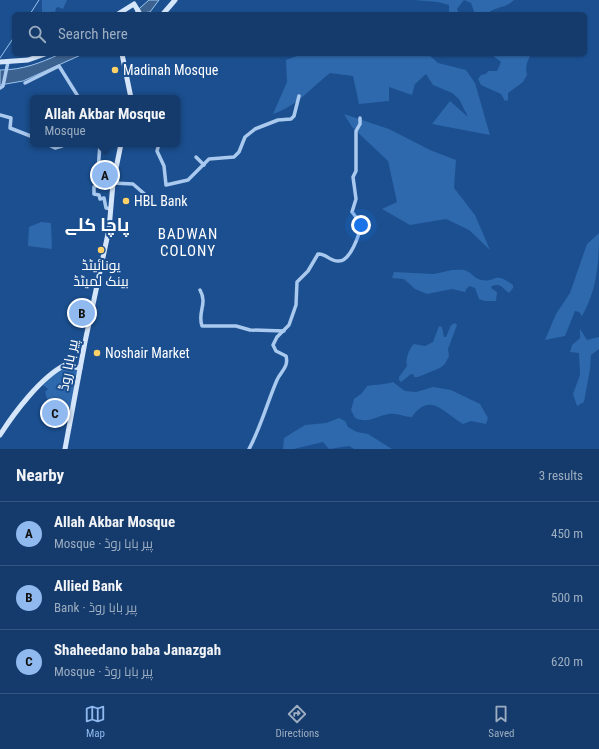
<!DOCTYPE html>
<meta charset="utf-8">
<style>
:root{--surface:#143b6b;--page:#214673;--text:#f1f3f6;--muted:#9dadc1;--line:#33557e;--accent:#90b9f0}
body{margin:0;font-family:"Roboto Condensed",Cairo,sans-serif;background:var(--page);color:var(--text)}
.you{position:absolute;left:361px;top:225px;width:14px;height:14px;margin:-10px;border:3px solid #fff;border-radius:50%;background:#1a73e8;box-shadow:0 0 0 6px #1a73e833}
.badge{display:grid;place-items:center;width:26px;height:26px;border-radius:50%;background:var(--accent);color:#111;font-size:13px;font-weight:700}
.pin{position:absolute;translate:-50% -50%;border:2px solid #fff;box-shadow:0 1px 4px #0006}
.popup{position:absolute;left:30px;top:95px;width:150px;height:52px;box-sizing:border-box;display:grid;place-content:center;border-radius:6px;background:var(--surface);filter:drop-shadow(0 1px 3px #0005);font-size:13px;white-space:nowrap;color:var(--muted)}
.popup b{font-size:15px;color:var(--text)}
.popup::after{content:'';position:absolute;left:50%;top:100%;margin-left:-8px;border:8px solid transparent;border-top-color:var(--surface)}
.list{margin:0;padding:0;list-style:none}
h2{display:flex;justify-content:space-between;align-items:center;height:52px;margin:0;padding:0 16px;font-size:17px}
h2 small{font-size:13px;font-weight:400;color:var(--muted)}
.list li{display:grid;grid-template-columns:26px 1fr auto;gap:12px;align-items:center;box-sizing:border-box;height:64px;padding:0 16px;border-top:1px solid var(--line)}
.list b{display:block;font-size:15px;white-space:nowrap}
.list p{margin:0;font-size:13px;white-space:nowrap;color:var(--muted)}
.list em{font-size:13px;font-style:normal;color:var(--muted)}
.icon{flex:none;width:22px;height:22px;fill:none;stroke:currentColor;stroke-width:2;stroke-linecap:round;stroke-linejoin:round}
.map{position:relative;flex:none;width:599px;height:449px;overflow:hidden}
.search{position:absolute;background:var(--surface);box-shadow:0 1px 3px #0004;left:12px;right:12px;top:12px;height:44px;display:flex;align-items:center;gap:10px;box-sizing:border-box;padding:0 14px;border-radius:6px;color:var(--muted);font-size:15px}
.sheet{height:244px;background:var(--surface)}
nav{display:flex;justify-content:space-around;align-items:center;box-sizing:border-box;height:56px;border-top:1px solid var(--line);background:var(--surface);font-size:11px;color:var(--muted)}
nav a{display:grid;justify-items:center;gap:2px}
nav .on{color:var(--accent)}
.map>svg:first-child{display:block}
.green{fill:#2e69ad}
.water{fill:#3c6290;stroke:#9cc4f0}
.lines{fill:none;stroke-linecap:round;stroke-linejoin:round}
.stream{stroke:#9cc4f0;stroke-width:1}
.street{stroke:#a9c9ee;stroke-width:3.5}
.secondary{stroke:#d6e6fa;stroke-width:5}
.poi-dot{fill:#ffd166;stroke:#1b4f8f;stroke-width:1.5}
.labels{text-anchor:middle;stroke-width:4;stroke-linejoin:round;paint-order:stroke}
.poi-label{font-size:14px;fill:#fff;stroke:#1b4f8f;text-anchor:start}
.street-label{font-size:14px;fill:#fff;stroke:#1b4f8f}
.neighbourhood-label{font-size:15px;letter-spacing:1px;fill:#fff;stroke:#1b4f8f}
.district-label{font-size:18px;font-weight:bold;fill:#fff;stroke:#1b4f8f}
</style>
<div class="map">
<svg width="599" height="449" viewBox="0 0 599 449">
<rect width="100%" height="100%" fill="#1b4f8f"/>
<!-- green -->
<g class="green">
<polygon points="42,0 67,0 63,9 58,7 56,8 55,14 42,14"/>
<polygon points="414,0 464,0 457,9 459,14 449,14 449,5 438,2"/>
<path d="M 464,0 L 514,0 C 505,9 495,6 487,14 L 475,14 L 471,3 Z"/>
<path d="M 302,54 L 340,56 L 354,54 L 428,54 L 438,63 L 466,70 L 475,83 L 490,135 L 432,124 L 450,101 L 468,117 L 459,99 L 452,93 L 433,85 L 426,74 L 415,84 L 412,95 L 389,87 L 389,101 L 359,104 L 353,76 L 330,73 C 312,87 296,107 273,114 L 287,82 L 286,60 Z"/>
<path d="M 493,54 L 531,54 C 527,62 525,66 527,75 L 523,82 L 508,93 L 508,100 L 505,101 L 501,94 L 481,85 L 478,79 L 481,75 L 486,74 L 488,71 L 497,71 L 501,62 L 492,55 Z"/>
<polygon points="344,114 389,129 430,150 456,160 454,188 475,215 490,250 469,230 446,219 410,225 382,209 397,202 388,161 352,127"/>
<polygon points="41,222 51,223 52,249 28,246 29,227"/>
<path d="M 599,233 C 599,263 597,290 582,316 L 579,312 L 575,311 L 565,336 L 545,340 L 556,314 L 570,293 L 587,244 Z"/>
<path d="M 452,270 C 456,270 464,269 467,271 C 471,273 474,277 478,279 C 496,285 492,269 513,285 L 513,288 L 509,293 C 502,288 501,283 492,286 L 491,288 L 497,292 L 496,301 L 485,301 L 479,299 L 475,288 L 470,286 L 467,288 L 465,292 L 452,289 L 427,294 L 415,289 L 404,279 L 392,278 L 394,272 L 434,274 Z"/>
<path d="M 455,323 L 457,325 L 448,349 L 449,356 L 445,364 L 440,368 L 418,377 L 414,377 L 414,375 L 411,374 L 401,382 L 399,380 L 399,377 L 407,366 C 405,360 409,348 414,344 L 425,346 L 433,342 L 439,326 L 442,327 L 444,337 L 446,337 L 451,325 Z"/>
<polygon points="580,329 587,340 599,337 599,349 591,355 590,369 584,402 577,406 573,394 580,375 579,353 570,352 572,345 580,338"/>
<polygon points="61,367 80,368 72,408 49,406 45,392 48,389 43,385"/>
<path d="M 393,382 L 405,391 L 416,392 L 433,387 L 451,390 L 480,404 L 488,418 L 486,424 L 471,421 L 463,424 C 444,413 430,391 412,417 C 404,417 398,413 389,414 C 376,416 369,424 355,418 L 351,410 L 354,399 L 362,393 L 367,386 C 376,384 384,385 393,382 Z"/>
<polygon points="339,418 345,421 348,427 357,432 368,434 392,449 354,449 349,446 329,449 323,442 294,449 283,449 284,438 305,425 326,423"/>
</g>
<!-- water -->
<g class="water">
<polygon points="149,0 159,0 150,12 133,14"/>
<path d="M 60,54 L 83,54 L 23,81 L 0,85 L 0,70 C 23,70 40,63 60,54 Z"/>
</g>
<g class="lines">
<!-- stream -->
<g class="stream">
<polyline points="30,14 39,0"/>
<polyline points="0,58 14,37"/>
</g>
<!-- street -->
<g class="street">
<polyline points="25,83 59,66 79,98"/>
<polyline points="0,88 3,86 8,62"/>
<polyline points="0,115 11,118 10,128 33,137"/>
<polyline points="47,144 55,148 62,146"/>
<polyline points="100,144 97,185 94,187 94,194 99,195 100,199 104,198 106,208 111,209"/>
<polyline points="159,144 157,151 164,166 166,185 188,180 209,159 234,157 239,152 245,137 255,129 278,120 291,119 294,116 299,96"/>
<polyline points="196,157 204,165"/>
<polyline points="113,183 133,184 148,197"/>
<path d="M 200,290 C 208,304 197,312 202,326 L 236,326 L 250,330 L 284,331"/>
<path d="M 249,449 C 261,427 267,403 277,380 C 281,371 289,367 286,356 L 276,351 L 273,345 L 277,337 L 289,325 L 296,305 L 297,282 L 308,271 L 318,254 C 326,253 330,262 339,261 C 350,261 360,235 360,225 C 359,220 355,216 352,212 L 356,199 L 353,177 L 356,171 L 356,131 L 360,124 L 360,118"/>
</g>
<!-- secondary -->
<g class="secondary">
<polyline points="118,14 134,4 140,14"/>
<polyline points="163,14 175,0"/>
<polyline points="122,54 131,98"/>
<polyline points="0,62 28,60 45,54"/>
<path d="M 0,435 C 14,413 41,377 65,365 L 80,368"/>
<polyline points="65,449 85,342 109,229 113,183 121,144"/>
</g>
</g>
<!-- markers -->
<g class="poi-dot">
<circle cx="115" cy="70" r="4"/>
<circle cx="126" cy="201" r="4"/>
<circle cx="101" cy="250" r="4"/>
<circle cx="97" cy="353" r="4"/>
</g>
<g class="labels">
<!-- poi labels -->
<g class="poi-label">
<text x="123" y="75">Madinah Mosque</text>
<text x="134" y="206">HBL Bank</text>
<text x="101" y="270" text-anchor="middle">یونائیٹڈ<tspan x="101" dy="16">بینک لمیٹڈ</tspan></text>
<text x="105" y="358">Noshair Market</text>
</g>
<!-- street labels -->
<g class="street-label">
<text transform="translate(68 365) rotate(-79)" y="5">پیر بابا روڈ</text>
</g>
<!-- neighbourhood labels -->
<g class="neighbourhood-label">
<text x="188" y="239">BADWAN<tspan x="188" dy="17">COLONY</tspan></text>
</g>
<!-- district labels -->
<g class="district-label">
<text x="97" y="231">پاچا کلے</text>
</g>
</g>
</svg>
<div class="you"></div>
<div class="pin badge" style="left:105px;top:175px">A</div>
<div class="popup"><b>Allah Akbar Mosque</b>Mosque</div>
<div class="pin badge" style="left:82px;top:313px">B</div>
<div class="pin badge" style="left:55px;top:413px">C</div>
<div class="search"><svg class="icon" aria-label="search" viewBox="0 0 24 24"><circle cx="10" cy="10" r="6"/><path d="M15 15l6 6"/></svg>Search here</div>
</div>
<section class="sheet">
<h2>Nearby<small>3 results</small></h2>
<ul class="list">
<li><span class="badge">A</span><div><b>Allah Akbar Mosque</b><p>Mosque · پیر بابا روڈ</p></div><em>450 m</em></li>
<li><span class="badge">B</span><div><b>Allied Bank</b><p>Bank · پیر بابا روڈ</p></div><em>500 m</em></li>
<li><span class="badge">C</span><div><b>Shaheedano baba Janazgah</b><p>Mosque · پیر بابا روڈ</p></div><em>620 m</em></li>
</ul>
</section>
<nav>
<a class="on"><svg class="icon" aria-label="map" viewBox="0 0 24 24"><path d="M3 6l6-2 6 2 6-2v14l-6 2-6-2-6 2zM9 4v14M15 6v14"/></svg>Map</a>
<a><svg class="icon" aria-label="directions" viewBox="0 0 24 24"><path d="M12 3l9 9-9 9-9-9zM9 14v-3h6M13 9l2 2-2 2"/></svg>Directions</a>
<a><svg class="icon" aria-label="saved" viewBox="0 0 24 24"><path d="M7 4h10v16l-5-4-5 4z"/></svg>Saved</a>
</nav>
